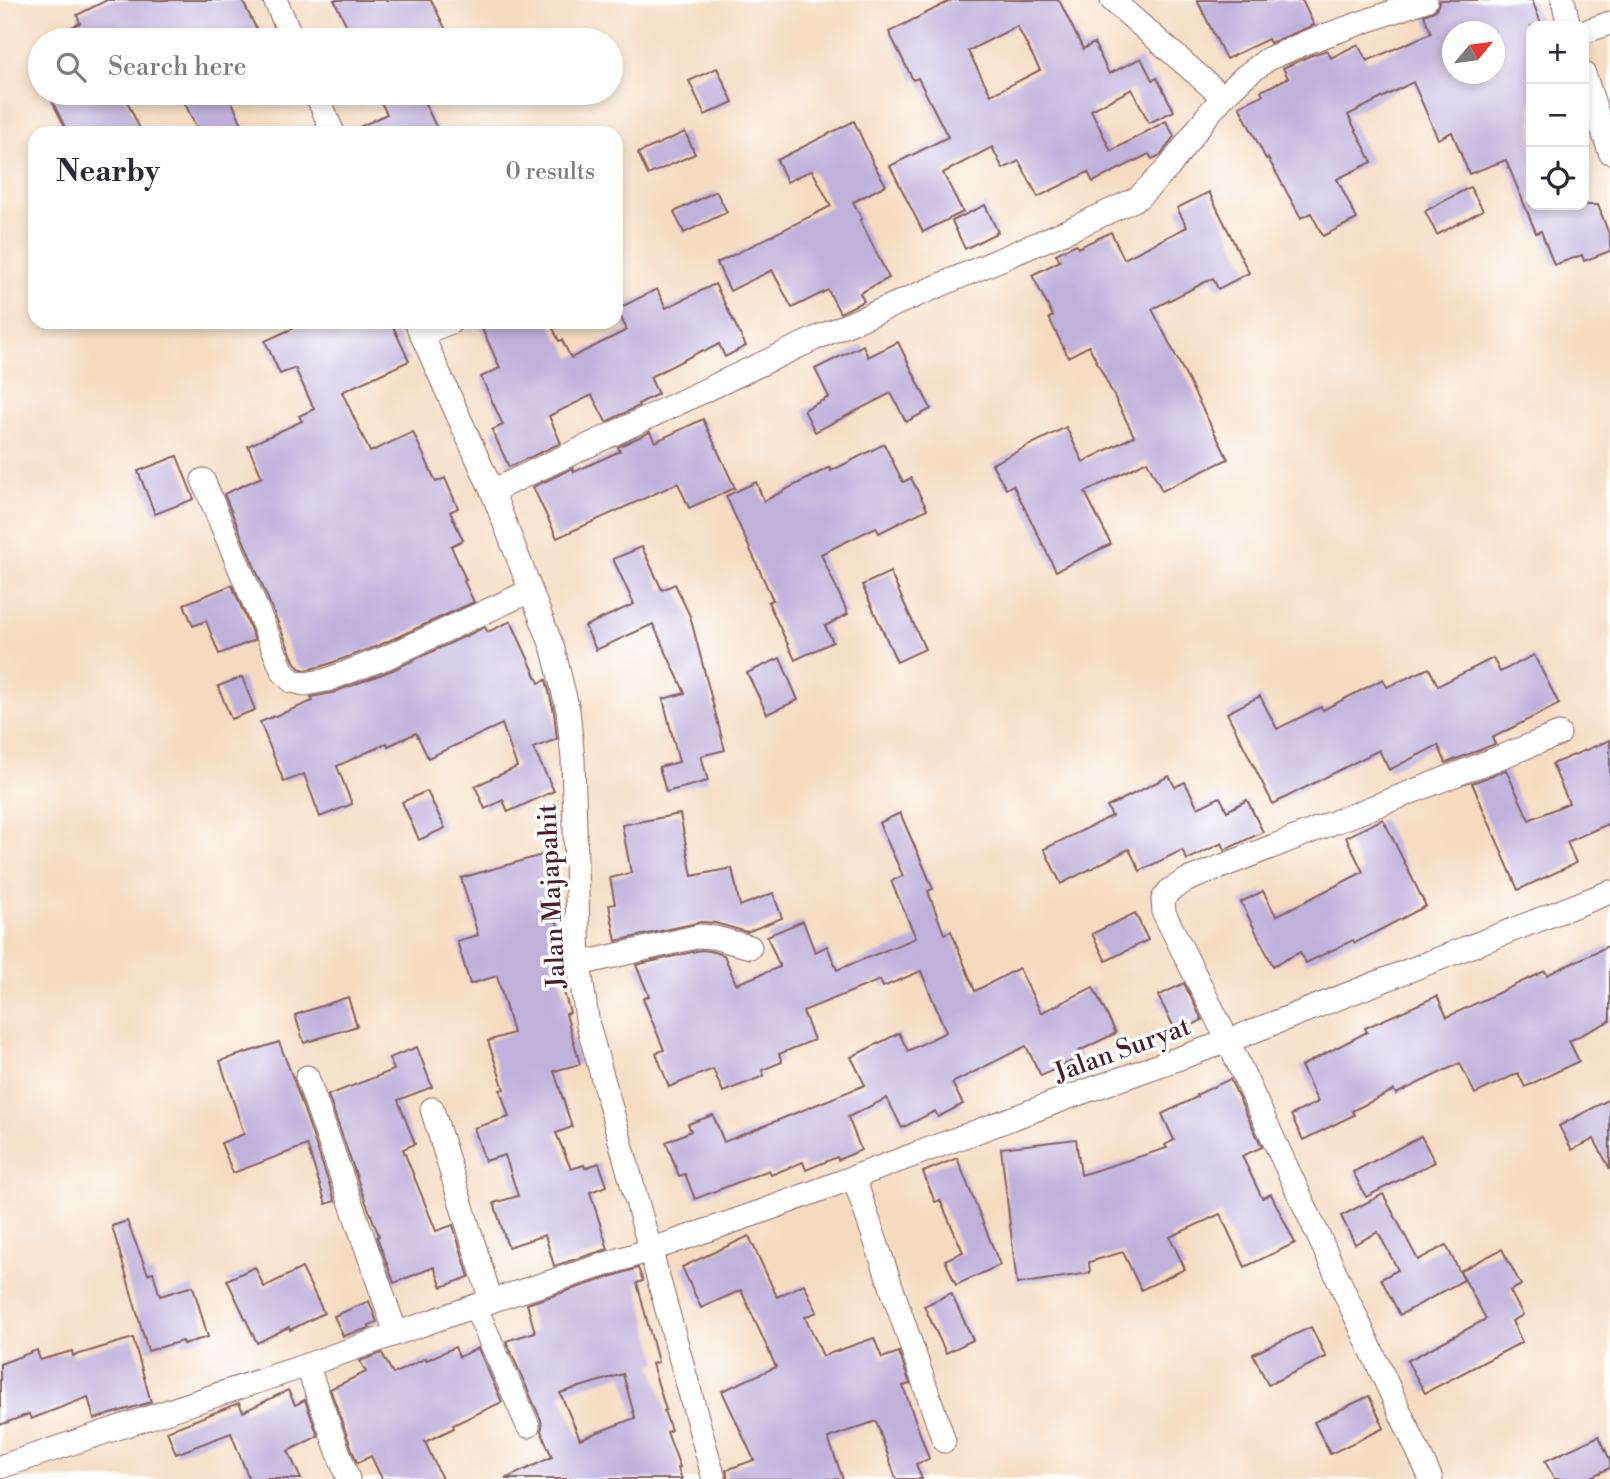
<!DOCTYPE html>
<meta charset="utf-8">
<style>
:root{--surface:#fff;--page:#f7f7f7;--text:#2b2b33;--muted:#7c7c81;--line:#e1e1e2}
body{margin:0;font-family:"Libre Bodoni",serif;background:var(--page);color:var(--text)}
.controls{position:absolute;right:21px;top:21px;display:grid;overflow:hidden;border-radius:14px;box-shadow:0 4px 10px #0003}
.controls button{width:63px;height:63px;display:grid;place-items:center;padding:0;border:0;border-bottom:2px solid var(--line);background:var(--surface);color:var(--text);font:35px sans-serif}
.compass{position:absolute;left:1442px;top:21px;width:63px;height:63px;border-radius:50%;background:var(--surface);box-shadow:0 4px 10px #0003;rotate:61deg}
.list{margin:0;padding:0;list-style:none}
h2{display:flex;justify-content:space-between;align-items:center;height:91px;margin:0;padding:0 28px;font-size:30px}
h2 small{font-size:23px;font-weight:400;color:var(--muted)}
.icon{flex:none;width:38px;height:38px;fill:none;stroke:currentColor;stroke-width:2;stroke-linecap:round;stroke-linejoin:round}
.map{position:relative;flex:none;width:1610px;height:1479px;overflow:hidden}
.search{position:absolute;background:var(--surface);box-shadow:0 4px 10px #0003;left:28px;top:28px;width:595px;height:77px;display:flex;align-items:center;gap:18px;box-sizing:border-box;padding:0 24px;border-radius:38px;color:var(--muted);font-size:26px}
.panel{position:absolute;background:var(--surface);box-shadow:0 4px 10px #0003;left:28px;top:126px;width:595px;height:203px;border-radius:21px}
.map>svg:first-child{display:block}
.building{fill:#c0b1db;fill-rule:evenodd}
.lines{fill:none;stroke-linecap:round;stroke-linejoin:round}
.minor-casing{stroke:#866160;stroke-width:25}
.minor{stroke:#fff;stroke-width:23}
.labels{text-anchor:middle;stroke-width:7;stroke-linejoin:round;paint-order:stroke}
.street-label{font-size:26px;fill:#4a1f2b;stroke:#fff}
</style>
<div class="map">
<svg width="1610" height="1479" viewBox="0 0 1610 1479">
<rect width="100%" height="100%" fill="#fff"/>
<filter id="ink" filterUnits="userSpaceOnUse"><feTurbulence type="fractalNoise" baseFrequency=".0143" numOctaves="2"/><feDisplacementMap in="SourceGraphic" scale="14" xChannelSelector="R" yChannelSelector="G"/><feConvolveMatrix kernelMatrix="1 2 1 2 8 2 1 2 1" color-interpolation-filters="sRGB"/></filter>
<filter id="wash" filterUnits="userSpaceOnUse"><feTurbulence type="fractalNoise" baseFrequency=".00686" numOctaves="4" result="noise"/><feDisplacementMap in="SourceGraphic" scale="28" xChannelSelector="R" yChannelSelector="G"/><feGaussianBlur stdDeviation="1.57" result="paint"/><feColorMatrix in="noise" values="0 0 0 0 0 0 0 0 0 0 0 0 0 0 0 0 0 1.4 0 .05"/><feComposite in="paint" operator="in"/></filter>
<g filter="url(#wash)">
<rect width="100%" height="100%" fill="#f5dcc1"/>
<g id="blocks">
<!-- building -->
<g class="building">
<polygon points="107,0 242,0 262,40 44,40 80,23 77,15"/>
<polygon points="334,0 431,0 451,40 354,40"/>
<path d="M 952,0 L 1059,0 L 1083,49 L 1094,43 L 1109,74 L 1141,58 L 1152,80 L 1157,78 L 1174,111 L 1149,123 L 1132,89 L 1091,110 L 1111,151 L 1166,121 L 1174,136 L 1161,155 L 1152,159 L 1149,154 L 1093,182 L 1088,172 L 1038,197 L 1019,161 L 1003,169 L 992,147 L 943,173 L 963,212 L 923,232 L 890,166 L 948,137 L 918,78 L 913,80 L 889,32 ZM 1017,26 L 1040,70 L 991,95 L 968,51 Z"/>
<polygon points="1197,0 1302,0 1314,25 1270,43 1268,39 1226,59"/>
<path d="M 1440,0 L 1532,0 L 1542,26 L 1531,26 L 1531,205 L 1598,205 L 1610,237 L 1610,251 L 1584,261 L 1582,255 L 1554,265 L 1541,231 L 1536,233 L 1506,160 L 1469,174 L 1452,132 L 1438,139 L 1413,82 L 1348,115 L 1372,162 L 1337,179 L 1357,219 L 1323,236 L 1311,213 L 1301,218 L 1268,158 L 1266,159 L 1239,106 L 1263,95 L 1261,91 L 1288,78 L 1283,68 L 1312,55 L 1327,50 L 1331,58 L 1358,44 L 1367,61 L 1431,33 L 1424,15 L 1436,10 ZM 1452,32 L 1494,32 L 1494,74 L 1452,74 Z"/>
<polygon points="717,68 733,102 705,115 689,81"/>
<polygon points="48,93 123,93 142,133 68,133"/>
<polygon points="180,93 228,93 246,133 199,133"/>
<polygon points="376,93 420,93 439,133 347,133 387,114"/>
<polygon points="854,121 874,165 886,185 853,202 862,219 860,220 889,278 860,293 864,301 840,313 828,290 792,308 772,270 730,291 717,263 831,206 812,170 787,182 777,160"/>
<polygon points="685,132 695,154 648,175 638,153"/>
<polygon points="1470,187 1483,210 1437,235 1425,211"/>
<polygon points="716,191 727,212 684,233 674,212"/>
<polygon points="1209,192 1249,273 1218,289 1213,278 1152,309 1228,459 1162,491 1147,461 1085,492 1111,544 1056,571 1013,485 1006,489 992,464 1066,427 1083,462 1134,436 1089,346 1068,357 1049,318 1053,316 1032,275 1060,261 1056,254 1076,244 1078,248 1111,232 1124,259 1187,227 1177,208"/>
<polygon points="985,205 998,232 965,249 952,221"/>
<polygon points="715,284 746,346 725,357 719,344 704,352 703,350 650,377 658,394 638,404 639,406 606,422 592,395 549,416 561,443 509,467 492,430 503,425 481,377 500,368 479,322 550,322 559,341 562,340 571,358 627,330 617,309 657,289 666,308"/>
<polygon points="307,322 391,322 409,361 342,392 370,452 413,432 436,482 445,478 458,508 450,512 463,540 451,546 466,580 464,581 474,602 380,645 323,666 305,670 299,668 294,661 224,494 262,477 248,446 302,421 299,416 314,409 295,368 280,374 265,341"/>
<polygon points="898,342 931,409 906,422 891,393 815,432 804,410 829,397 815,369 863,345 868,357"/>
<polygon points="703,419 735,488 689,508 678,483 557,538 533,487 573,468 574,472 620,451 618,447 650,432 655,442"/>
<polygon points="884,444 903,482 911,478 927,509 879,533 876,527 821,554 848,614 825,626 833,642 795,660 768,602 773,600 726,496 756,482 764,501 830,467 831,471"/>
<polygon points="177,456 194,499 155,514 138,471"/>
<polygon points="642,547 662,590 675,584 690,616 725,750 701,756 708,781 666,792 659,767 679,762 663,699 685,693 653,624 596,650 585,626 634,604 613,559"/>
<polygon points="890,572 925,649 897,662 862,585"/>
<polygon points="232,585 255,640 219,654 206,621 193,626 184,604"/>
<polygon points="511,621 539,683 546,680 554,712 557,739 533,748 554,791 508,812 503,800 485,809 475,786 517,767 502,724 428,758 416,733 388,746 387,743 337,766 352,804 320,817 304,774 284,782 260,722 313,701 311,697 332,693 390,671 485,627 488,632"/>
<polygon points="1534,655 1559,704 1492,738 1495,744 1446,763 1438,745 1389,770 1379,750 1273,804 1227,713 1260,696 1277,729 1321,707 1323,710 1383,679 1387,687 1429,668 1438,686 1493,658 1500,672"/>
<polygon points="780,658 798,700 767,714 747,673"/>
<polygon points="242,677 255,710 231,719 218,686"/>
<polygon points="1610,740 1610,823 1567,842 1576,863 1518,890 1472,783 1506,770 1529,820 1569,803 1552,764"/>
<polygon points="1169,776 1175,787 1185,782 1198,808 1220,797 1227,811 1247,800 1263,832 1225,850 1222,843 1187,860 1182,850 1140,871 1129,849 1061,884 1044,849 1112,816 1107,807"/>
<polygon points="427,791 445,828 419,840 402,802"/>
<polygon points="900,813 923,865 933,889 928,891 944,934 951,931 975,991 1019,968 1041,1013 1093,987 1116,1033 1079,1051 1082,1056 1041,1076 1026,1046 952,1083 963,1104 938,1117 935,1111 902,1128 887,1098 848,1117 861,1150 838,1160 837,1157 806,1170 803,1162 771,1175 769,1170 695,1199 685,1174 679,1176 666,1142 691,1131 688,1124 713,1115 724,1142 865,1085 851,1057 899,1033 908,1051 946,1032 921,971 883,987 880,980 803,1011 814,1040 779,1054 782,1062 762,1070 764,1076 723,1092 713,1069 669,1087 656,1053 664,1050 643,999 649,996 636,965 701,950 710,951 724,955 736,984 780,967 767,936 803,921 815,952 827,946 837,970 916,938 891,881 903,876 879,823"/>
<polygon points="680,814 692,876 732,868 740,906 773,893 782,918 747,932 715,923 701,922 616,941 609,905 615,904 610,878 631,873 622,825"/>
<polygon points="1383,819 1426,906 1355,943 1353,940 1306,963 1300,952 1273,966 1241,902 1263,891 1276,916 1363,872 1346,837"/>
<polygon points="542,855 558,912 554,913 565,949 565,957 555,960 570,1013 566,1014 580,1064 554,1071 572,1127 556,1133 571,1169 584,1165 585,1168 599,1163 607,1186 590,1192 608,1249 554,1266 545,1235 508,1247 494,1203 518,1196 505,1155 485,1161 474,1128 509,1117 500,1090 504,1089 488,1041 513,1033 497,976 470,984 457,941 478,935 461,878"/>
<polygon points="1135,913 1148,940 1106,961 1092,934"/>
<polygon points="1610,945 1610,1021 1569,1041 1579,1061 1525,1087 1518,1073 1475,1094 1460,1063 1396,1094 1394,1090 1352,1111 1354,1115 1303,1140 1291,1115 1318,1102 1301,1066 1367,1032 1365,1028 1437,996 1447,1017 1545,971 1547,975"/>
<polygon points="1184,983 1202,1020 1177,1033 1158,996"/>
<polygon points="348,997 357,1026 304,1043 295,1015"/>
<polygon points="279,1042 293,1078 335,1201 326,1204 307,1145 233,1173 221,1143 244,1134 220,1061"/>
<polygon points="417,1047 432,1087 398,1100 415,1144 403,1149 436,1231 453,1225 469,1277 442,1287 434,1267 394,1283 377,1237 379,1236 362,1192 328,1095 394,1070 389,1058"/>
<polygon points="1230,1079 1262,1147 1242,1156 1262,1198 1271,1194 1295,1243 1245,1267 1220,1214 1170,1237 1185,1269 1141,1290 1123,1252 1089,1262 1090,1273 1017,1284 1001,1148 1076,1139 1081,1175 1167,1148 1165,1145 1174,1140 1162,1114 1197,1097 1196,1095"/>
<polygon points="1610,1099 1610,1169 1594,1139 1572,1150 1559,1126"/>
<polygon points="1421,1136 1435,1162 1366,1197 1353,1172"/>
<polygon points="957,1158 1000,1265 956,1285 945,1260 963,1252 940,1200 935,1202 923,1172"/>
<polygon points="1383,1194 1418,1260 1446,1245 1464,1280 1400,1315 1381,1279 1398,1270 1378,1232 1355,1244 1341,1216"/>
<polygon points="127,1221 148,1274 153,1272 160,1296 193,1286 208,1337 183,1344 182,1341 148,1351 112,1226"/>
<polygon points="749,1236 777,1297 804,1284 817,1312 805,1317 823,1356 874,1338 882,1358 899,1352 910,1384 903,1386 929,1459 916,1464 922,1479 896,1479 876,1421 828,1438 843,1479 728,1479 726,1470 754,1460 722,1391 776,1367 741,1290 701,1308 682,1267"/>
<polygon points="1502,1249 1521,1285 1510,1291 1523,1315 1512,1321 1522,1342 1425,1393 1407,1361 1486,1319 1460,1271"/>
<polygon points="255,1267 264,1287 302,1268 324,1313 290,1330 289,1327 257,1343 227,1280"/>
<path d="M 638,1268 L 643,1281 L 637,1283 L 658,1362 L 652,1364 L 666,1410 L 664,1411 L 671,1430 L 667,1432 L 680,1467 L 678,1468 L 682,1479 L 505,1479 L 552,1457 L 541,1431 L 542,1427 L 541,1420 L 506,1341 L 535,1332 L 527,1304 ZM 623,1374 L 635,1418 L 580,1439 L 560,1393 Z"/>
<polygon points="951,1293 973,1340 946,1353 924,1306"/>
<polygon points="369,1301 377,1322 369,1325 370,1328 343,1336 334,1316"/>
<polygon points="1311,1327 1326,1357 1268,1385 1253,1354"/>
<polygon points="133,1338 151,1402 94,1419 88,1397 31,1419 29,1414 0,1425 0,1364 37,1350 40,1360 72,1351 73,1356"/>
<polygon points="455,1347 459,1357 478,1348 502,1402 453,1425 454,1428 425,1442 442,1479 382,1479 371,1456 357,1463 330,1389 366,1372 360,1361 382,1353 393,1374 426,1358 427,1360"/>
<polygon points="288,1390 295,1405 305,1400 318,1436 288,1451 301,1479 249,1479 231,1433 176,1454 167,1431 239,1403 243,1412"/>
<polygon points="1369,1396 1384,1428 1330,1454 1314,1422"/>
<polygon points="1599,1436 1610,1460 1610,1468 1586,1479 1554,1479 1545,1461"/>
</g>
</g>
</g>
<g filter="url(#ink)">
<use href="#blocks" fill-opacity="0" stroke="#866160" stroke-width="2"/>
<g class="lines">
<!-- minor casing -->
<g class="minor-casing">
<g id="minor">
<polyline points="275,0 293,40"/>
<polyline points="1112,0 1223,97"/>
<polyline points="1563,0 1569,26"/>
<polyline points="1584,32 1610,23"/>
<polyline points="1584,74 1610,152"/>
<polyline points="316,93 333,133"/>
<polyline points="416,322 492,491 514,547 553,649 568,710 573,759 579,964 588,1025 714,1479"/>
<polyline points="421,334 451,322"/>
<polyline points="203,480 283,672 292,681 305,684 327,680 385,658 530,591"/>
<polyline points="492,491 814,339 1076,227 1138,198 1169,167 1207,116 1223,97 1245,76 1268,59 1307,42 1426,0"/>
<polyline points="579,964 700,936 712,937 750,947"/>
<polyline points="307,1077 396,1333"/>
<polyline points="432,1109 491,1301"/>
<polyline points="854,1178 944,1441"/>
<polyline points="475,1306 528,1426"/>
<polyline points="307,1365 348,1479"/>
<polyline points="0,1467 307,1365 475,1306 650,1250 763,1211 1072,1096 1228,1041 1610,892"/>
<polyline points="1431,1479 1228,1041 1164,913 1163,899 1170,890 1187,880 1559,734"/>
</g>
</g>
<!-- minor -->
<use href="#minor" class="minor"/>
</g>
</g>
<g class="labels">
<!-- street labels -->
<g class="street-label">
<text transform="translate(551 896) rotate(-93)" y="9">Jalan Majapahit</text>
<text transform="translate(1122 1049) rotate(-20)" y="9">Jalan Suryat</text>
</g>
</g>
</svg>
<div class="controls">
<button>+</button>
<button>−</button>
<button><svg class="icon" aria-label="locate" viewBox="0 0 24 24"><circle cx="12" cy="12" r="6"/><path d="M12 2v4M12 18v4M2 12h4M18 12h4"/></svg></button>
</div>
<svg class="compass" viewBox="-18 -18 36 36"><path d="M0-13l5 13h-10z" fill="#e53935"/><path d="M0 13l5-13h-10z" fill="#7c7c81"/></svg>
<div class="search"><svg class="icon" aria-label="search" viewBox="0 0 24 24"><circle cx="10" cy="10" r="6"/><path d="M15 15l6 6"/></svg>Search here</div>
<section class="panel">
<h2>Nearby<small>0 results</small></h2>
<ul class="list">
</ul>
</section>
</div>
